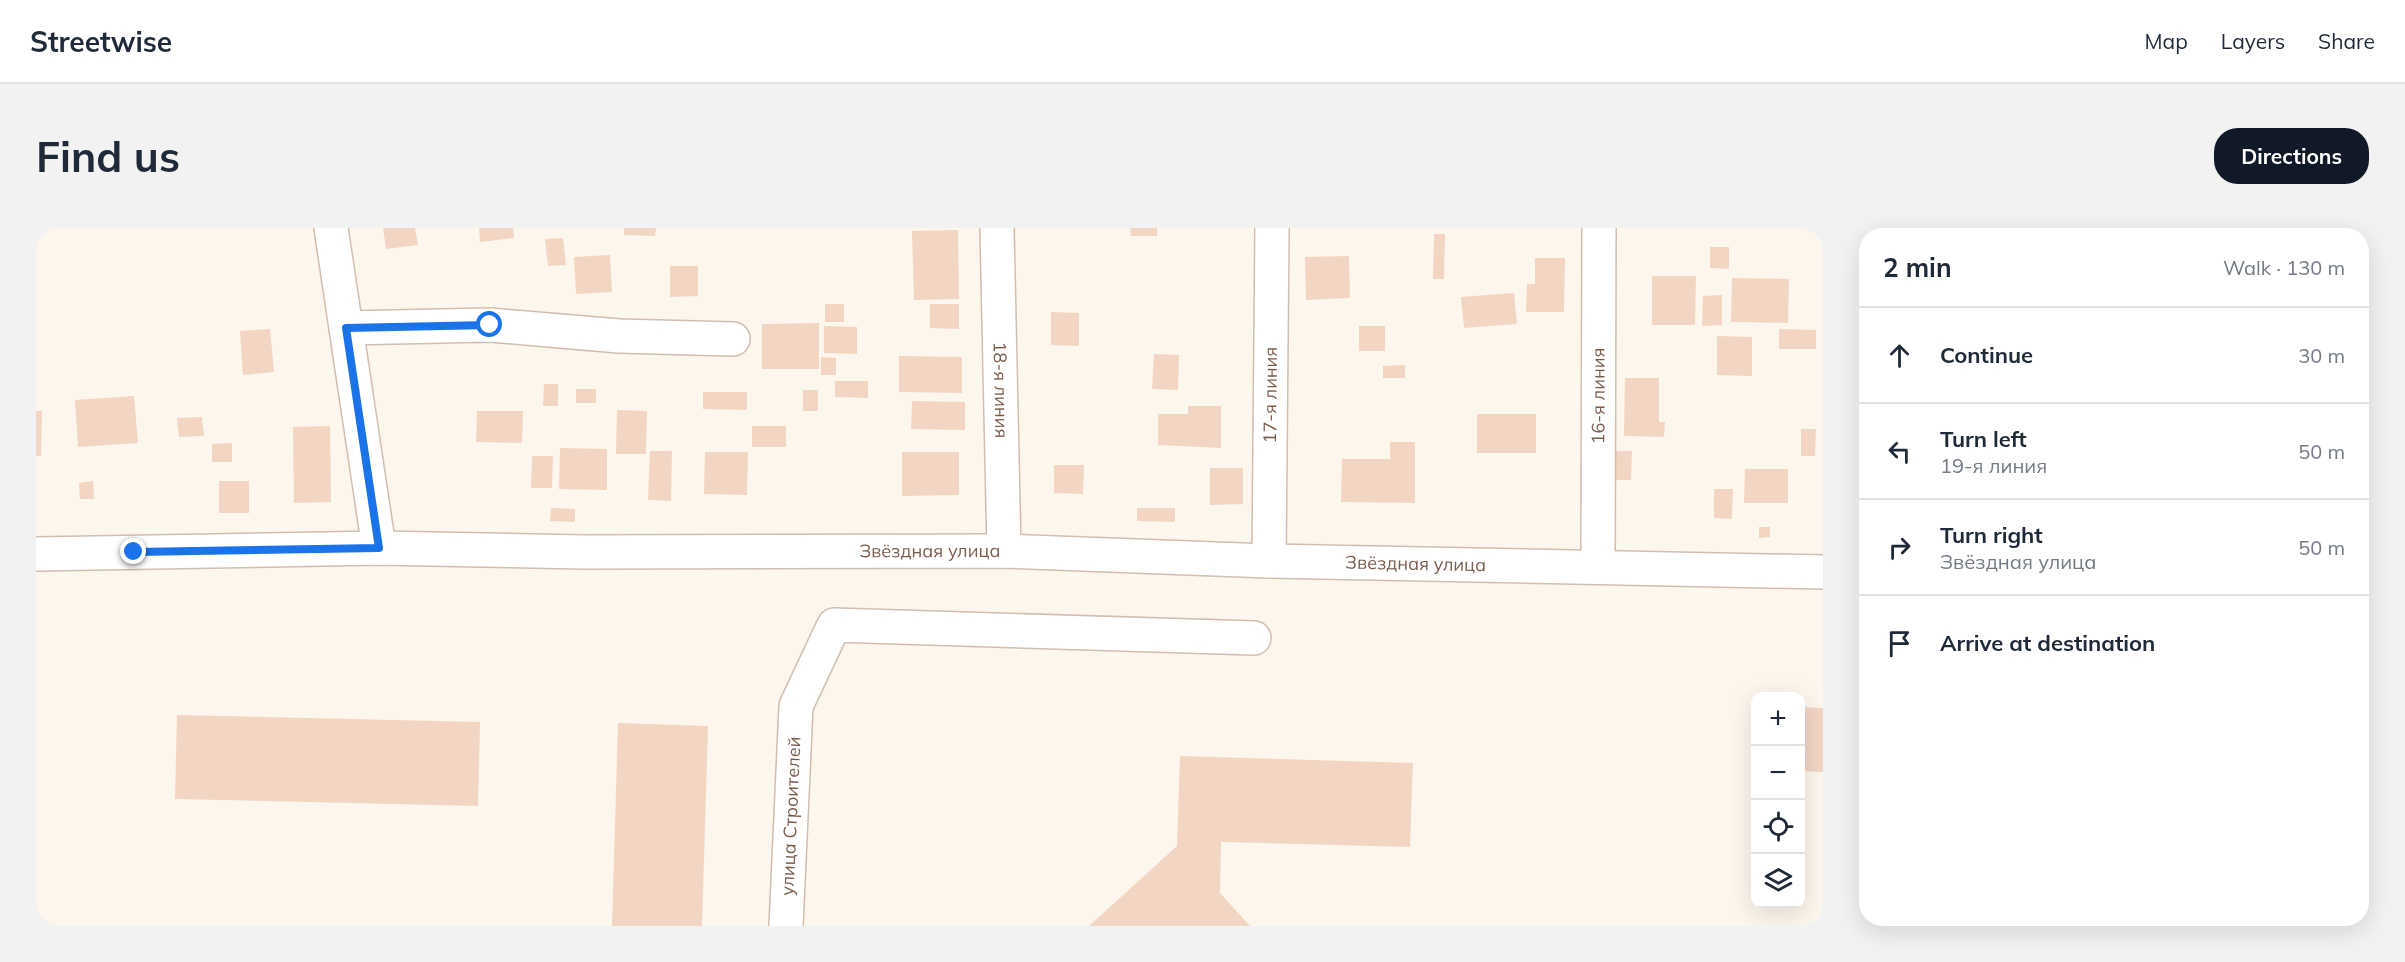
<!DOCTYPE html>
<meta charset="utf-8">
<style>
:root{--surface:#fff;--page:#f2f2f3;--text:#1f2937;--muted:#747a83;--line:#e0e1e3;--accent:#111827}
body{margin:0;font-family:Mulish,sans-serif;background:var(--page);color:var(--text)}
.controls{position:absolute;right:18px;bottom:18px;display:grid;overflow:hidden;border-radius:12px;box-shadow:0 6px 24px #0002}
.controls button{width:54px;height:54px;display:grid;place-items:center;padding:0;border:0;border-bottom:2px solid var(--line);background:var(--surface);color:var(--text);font:30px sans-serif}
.stop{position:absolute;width:18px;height:18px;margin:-14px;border:4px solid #1a73e8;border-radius:50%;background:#fff}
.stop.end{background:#1a73e8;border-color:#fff;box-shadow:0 2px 6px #0008}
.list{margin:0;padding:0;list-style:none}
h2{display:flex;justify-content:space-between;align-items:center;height:78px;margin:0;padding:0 24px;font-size:26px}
h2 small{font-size:20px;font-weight:400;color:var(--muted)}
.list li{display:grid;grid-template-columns:39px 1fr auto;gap:18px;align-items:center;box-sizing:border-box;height:96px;padding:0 24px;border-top:2px solid var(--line)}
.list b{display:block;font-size:22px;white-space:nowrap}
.list p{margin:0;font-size:20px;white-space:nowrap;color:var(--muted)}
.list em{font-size:20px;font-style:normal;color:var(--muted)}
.icon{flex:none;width:33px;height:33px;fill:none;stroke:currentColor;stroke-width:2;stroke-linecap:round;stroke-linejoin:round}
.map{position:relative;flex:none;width:1787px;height:698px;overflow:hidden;border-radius:24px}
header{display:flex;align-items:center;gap:36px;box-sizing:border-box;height:84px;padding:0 30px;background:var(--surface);border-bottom:2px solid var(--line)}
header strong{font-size:28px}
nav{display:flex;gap:33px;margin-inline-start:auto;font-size:21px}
.intro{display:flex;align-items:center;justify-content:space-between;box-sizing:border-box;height:144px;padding:0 36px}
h1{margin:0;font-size:42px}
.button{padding:15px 27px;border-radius:24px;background:var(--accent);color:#fff;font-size:21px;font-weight:700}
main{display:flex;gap:36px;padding:0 36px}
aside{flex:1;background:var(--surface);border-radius:24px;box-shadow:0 6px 24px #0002}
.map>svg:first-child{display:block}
.building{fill:#f3d5c3}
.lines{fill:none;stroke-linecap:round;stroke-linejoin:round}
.minor-casing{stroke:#d1beb0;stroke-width:36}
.minor{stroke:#fff;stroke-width:33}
.route{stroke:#1a73e8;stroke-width:8}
.labels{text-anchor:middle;stroke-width:4.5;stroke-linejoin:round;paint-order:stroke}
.street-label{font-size:18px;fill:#7a5c4d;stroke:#fffaf3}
</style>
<header>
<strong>Streetwise</strong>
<nav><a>Map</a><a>Layers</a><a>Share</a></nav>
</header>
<div class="intro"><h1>Find us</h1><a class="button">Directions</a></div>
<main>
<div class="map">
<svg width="1787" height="698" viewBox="0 0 1787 698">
<rect width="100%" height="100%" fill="#fdf6ec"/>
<!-- building -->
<g class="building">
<polygon points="347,0 379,0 382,17 350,21"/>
<polygon points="443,0 477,0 478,10 444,14"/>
<polygon points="588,0 620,0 619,8 588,7"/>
<polygon points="1094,0 1121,0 1121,8 1095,8"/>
<polygon points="922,2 923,71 878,72 876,3"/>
<polygon points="1398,6 1409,6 1408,51 1397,51"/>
<polygon points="527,10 530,37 512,38 509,11"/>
<polygon points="1674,19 1693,19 1693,41 1674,40"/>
<polygon points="574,27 576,64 540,66 538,29"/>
<polygon points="1313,28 1314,70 1270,72 1269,29"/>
<polygon points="1499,30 1529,30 1528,84 1490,84 1491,56 1499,56"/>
<polygon points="634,38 662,38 662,68 634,69"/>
<polygon points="1616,48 1660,48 1659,97 1616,97"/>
<polygon points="1696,50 1753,51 1752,95 1695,94"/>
<polygon points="1478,65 1481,96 1428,100 1425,69"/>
<polygon points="1686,67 1686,97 1666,98 1667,68"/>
<rect x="789" y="76" width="19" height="18"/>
<polygon points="894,76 923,76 923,101 894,100"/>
<polygon points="1015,84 1043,85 1043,118 1015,117"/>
<polygon points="783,95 783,141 726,141 726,96"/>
<polygon points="788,98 821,99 821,126 788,125"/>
<rect x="1323" y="98" width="26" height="25"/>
<polygon points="234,101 238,144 207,147 204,103"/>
<polygon points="1743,101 1780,102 1780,121 1743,121"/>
<polygon points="1681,108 1716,109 1716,148 1681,147"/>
<polygon points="1118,126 1143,127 1142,162 1116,161"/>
<polygon points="863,128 926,129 926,165 863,164"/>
<polygon points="785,129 800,130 800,147 785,147"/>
<polygon points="1369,137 1369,150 1347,150 1347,138"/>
<polygon points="1589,150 1623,150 1623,194 1629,194 1628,209 1588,208"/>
<polygon points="799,153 832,153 832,170 799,169"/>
<polygon points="508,156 522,156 522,178 507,178"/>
<rect x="540" y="161" width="20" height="14"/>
<rect x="767" y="162" width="15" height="21"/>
<polygon points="667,164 711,164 711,182 667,181"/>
<polygon points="98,168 102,215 42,219 39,172"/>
<polygon points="876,173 929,174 929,202 875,201"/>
<polygon points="1152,178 1185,178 1185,220 1122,217 1122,186 1152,186"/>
<polygon points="581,182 611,183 610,226 580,226"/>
<polygon points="0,183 6,183 5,228 0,228"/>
<polygon points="441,183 487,183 486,215 440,214"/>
<rect x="1441" y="186" width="59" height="39"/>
<polygon points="166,189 168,208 143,209 141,190"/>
<polygon points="294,198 295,274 258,275 257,199"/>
<rect x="716" y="198" width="34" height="21"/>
<polygon points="1765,201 1780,201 1779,228 1765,228"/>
<polygon points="1354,214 1379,214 1379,275 1305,274 1306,231 1354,231"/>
<polygon points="196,215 196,234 176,234 176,216"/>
<polygon points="524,220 571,221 571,262 523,261"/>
<polygon points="614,223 636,223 635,273 612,272"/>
<polygon points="1580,223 1596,223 1595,252 1580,252"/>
<polygon points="669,224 712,224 711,267 668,266"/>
<polygon points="866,224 923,224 923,267 866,268"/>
<polygon points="496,228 517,228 516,260 495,260"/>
<polygon points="1018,237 1048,237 1047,266 1018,265"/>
<polygon points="1174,240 1207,240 1207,276 1174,277"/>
<polygon points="1709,241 1752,241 1752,275 1708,275"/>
<polygon points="57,253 58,271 44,271 43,255"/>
<rect x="183" y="253" width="30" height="32"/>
<polygon points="1678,261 1697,261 1696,291 1678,290"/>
<polygon points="515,280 539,281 539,294 514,293"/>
<polygon points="1101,280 1139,280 1139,294 1101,293"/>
<polygon points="1723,299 1734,299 1734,309 1723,310"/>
<polygon points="1764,479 1787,480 1787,544 1764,543"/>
<polygon points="141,487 444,494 442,578 139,571"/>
<polygon points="582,495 672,498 666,698 576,698"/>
<polygon points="1144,528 1377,535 1374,619 1185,614 1184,665 1214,698 1053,698 1141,618"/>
</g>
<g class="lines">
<!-- minor casing -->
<g class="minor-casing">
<g id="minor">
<polyline points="295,0 343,320"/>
<path id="s1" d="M 961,0 L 968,323"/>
<polyline points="310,100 454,97 583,108 697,111"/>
<path id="s2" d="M 0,326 L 343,320 L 548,324 L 968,323 L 1233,333 L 1787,344"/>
<path id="s3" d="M 1233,333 L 1236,0"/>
<path id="s4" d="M 1562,338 L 1563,0"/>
<path id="s5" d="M 750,698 L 760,478 L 798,397 L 1218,410"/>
</g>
</g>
<!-- minor -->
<use href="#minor" class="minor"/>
</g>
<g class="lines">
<!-- route -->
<polyline class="route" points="98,324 343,320 310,100 454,97"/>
</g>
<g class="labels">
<!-- street labels -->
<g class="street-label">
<text dy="6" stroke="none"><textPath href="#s1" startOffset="162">18-я линия</textPath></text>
<text dy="6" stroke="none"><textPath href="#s3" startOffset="166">17-я линия</textPath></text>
<text dy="6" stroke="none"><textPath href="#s4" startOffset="170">16-я линия</textPath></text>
<text dy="6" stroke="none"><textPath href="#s2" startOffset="894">Звёздная улица</textPath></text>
<text dy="6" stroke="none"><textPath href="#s2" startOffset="1380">Звёздная улица</textPath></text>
<text dy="6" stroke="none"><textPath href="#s5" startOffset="110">улица Строителей</textPath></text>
</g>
</g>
</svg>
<div class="controls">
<button>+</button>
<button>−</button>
<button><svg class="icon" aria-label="locate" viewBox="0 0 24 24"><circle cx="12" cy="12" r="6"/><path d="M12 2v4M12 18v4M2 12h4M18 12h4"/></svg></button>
<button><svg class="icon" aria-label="layers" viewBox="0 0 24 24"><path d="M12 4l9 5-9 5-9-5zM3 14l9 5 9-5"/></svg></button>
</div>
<div class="stop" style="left:454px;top:97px"></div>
<div class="stop end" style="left:98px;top:324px"></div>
</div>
<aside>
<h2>2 min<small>Walk · 130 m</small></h2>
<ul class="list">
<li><svg class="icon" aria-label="ahead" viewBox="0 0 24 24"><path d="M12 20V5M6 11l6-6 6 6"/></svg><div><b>Continue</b></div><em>30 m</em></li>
<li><svg class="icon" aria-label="left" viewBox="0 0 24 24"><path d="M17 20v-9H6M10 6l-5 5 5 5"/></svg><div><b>Turn left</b><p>19-я линия</p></div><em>50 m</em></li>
<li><svg class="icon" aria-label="right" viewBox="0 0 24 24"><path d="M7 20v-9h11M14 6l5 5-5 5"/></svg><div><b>Turn right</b><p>Звёздная улица</p></div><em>50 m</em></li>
<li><svg class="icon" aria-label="arrive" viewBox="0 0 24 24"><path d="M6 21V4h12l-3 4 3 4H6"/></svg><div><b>Arrive at destination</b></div></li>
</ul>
</aside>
</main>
